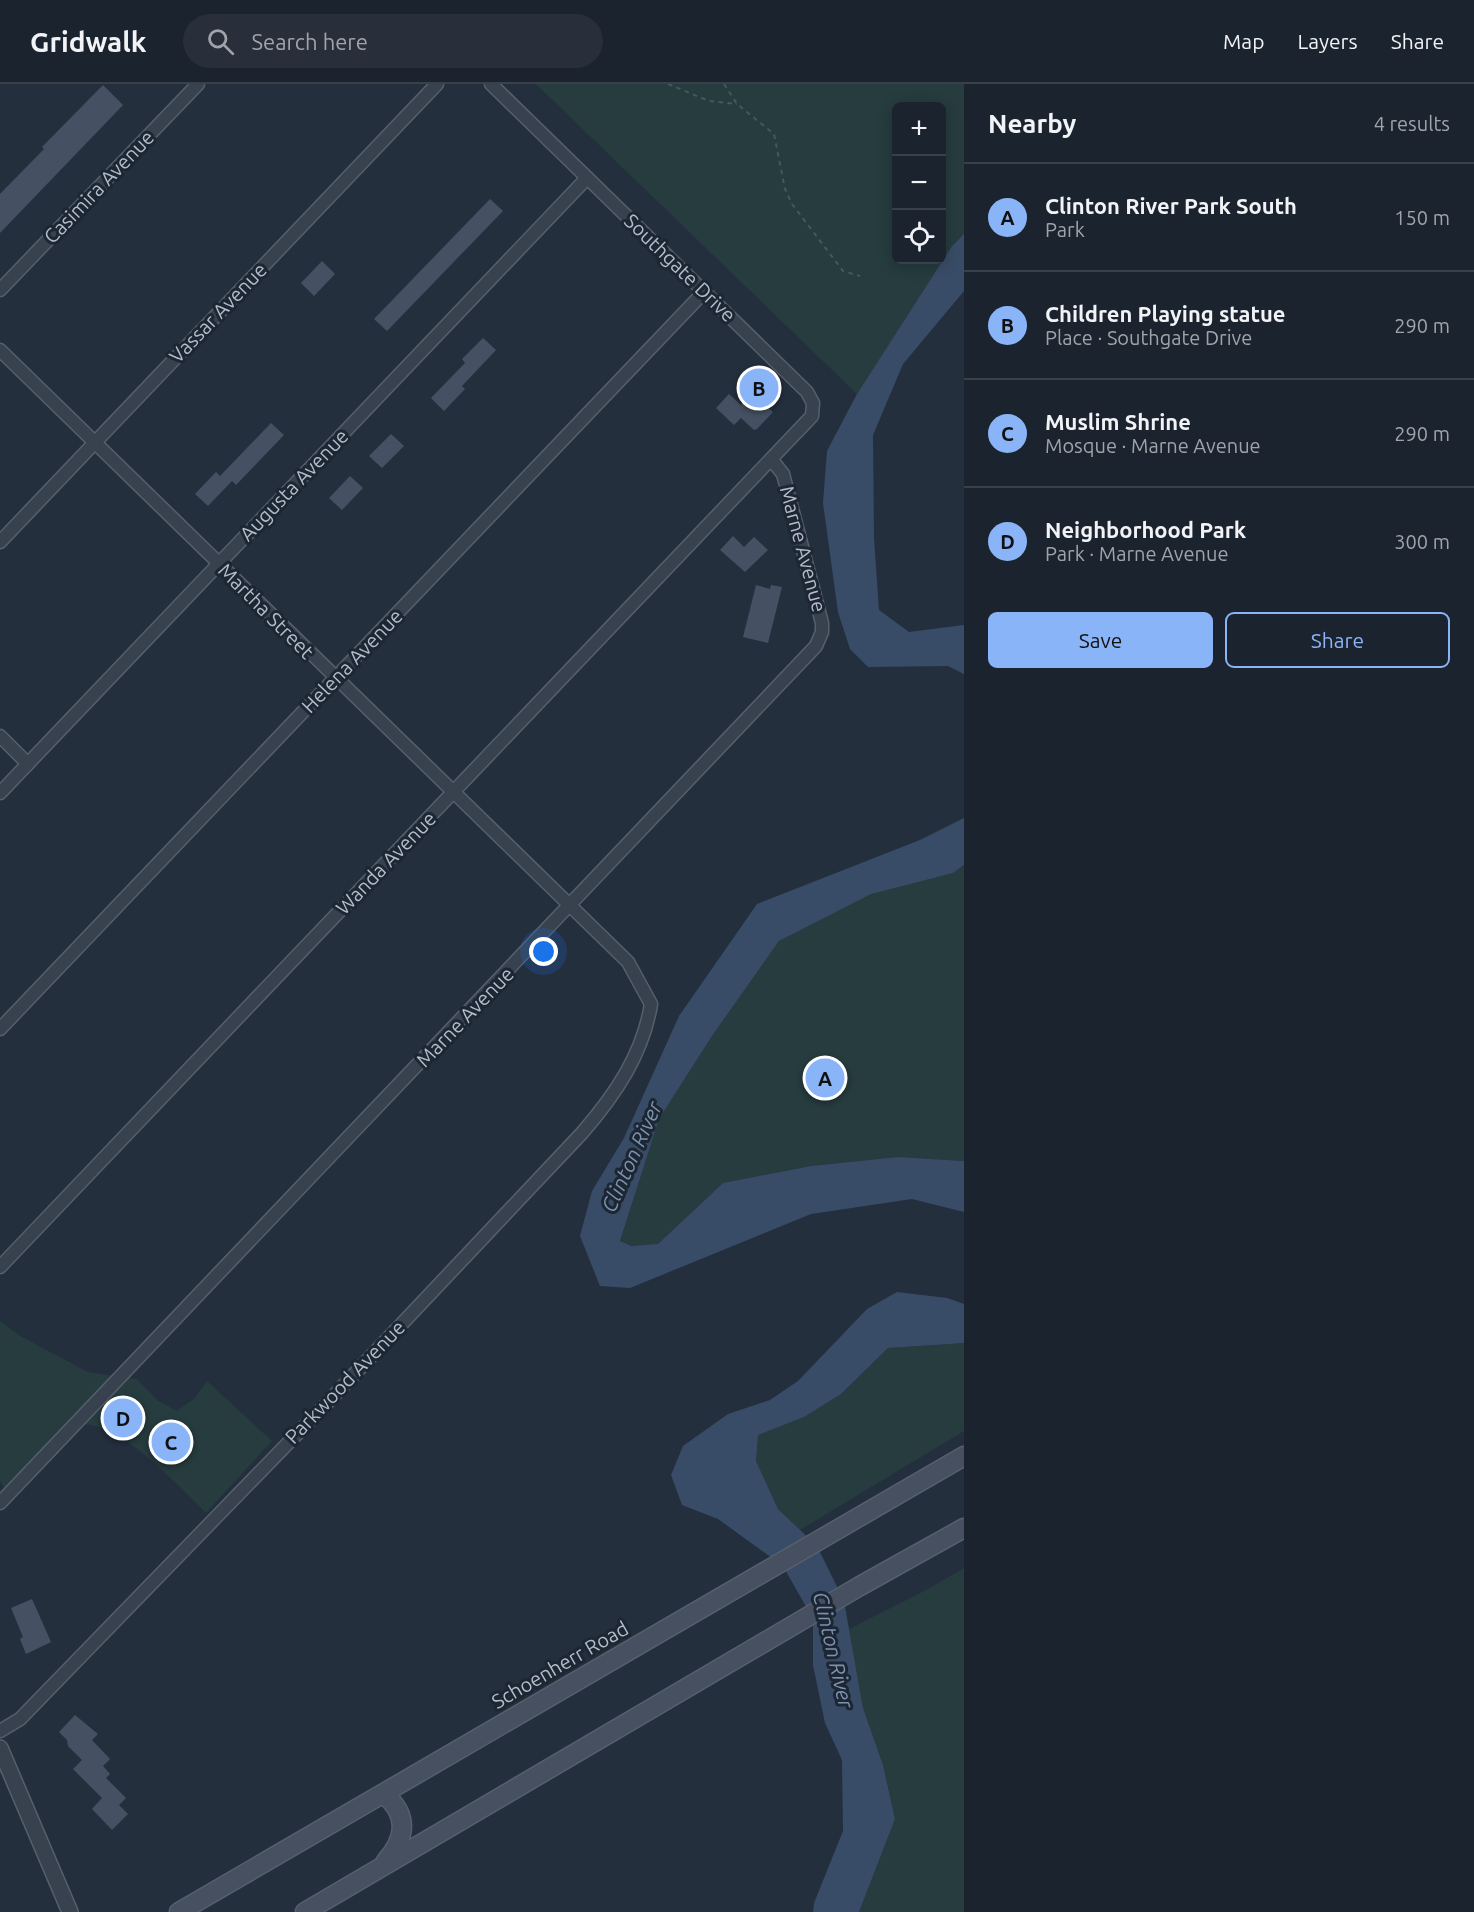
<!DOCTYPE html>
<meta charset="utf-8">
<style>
:root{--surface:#1b232e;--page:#282f3a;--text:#f1f3f6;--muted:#a0a4aa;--line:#39404a;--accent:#8ab4f8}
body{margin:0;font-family:Ubuntu,sans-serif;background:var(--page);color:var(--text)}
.controls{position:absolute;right:18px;top:18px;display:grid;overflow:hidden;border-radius:9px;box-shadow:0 3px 15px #0003}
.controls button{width:54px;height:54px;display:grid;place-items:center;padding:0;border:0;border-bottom:2px solid var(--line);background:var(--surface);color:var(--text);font:30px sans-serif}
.you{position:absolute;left:544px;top:868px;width:21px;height:21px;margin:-15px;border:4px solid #fff;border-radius:50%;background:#1a73e8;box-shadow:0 0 0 9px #1a73e833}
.badge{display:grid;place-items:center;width:39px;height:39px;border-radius:50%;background:var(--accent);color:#111;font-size:20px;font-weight:700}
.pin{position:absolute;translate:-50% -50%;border:3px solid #fff;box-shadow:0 2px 6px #0006}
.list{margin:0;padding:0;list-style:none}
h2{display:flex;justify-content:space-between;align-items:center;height:78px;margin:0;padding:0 24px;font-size:26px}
h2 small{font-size:20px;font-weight:400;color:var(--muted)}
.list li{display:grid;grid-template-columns:39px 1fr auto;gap:18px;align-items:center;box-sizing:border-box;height:108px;padding:0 24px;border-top:2px solid var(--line)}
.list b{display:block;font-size:22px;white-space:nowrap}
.list p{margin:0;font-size:20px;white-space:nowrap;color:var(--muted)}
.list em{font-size:20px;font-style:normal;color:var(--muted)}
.actions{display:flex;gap:12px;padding:18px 24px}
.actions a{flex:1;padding:14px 0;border:2px solid var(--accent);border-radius:9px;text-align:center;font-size:21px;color:var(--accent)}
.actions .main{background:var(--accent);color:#111}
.icon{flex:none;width:33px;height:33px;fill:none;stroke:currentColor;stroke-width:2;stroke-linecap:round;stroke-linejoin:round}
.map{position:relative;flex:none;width:964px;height:1828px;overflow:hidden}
header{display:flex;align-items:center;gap:36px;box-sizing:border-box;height:84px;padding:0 30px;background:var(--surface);border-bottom:2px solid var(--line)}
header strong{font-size:28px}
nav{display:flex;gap:33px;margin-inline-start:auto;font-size:21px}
.search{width:420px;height:54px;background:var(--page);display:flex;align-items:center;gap:15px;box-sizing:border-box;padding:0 21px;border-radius:33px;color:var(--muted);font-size:22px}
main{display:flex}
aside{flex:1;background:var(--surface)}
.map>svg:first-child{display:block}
.green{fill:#263c3f;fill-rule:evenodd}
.water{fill:#394c67}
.building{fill:#455162}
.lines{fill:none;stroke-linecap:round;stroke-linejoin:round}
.minor-casing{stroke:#565f6c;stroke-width:15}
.tertiary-casing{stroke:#565f6c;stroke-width:18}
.secondary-casing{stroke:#565f6c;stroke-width:21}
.path{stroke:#44595c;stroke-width:2;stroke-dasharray:4.5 4.5;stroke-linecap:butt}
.minor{stroke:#38414e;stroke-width:12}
.tertiary{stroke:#38414e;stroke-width:15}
.secondary{stroke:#465061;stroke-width:18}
.labels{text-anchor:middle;stroke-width:6;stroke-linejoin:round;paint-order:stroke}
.street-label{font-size:20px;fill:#b4bcc9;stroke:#1d2633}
.water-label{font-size:21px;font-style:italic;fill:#7c92b1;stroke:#1d2633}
</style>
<header>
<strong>Gridwalk</strong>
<div class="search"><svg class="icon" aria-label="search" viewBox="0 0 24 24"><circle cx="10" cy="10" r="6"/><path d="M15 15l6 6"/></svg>Search here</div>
<nav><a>Map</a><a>Layers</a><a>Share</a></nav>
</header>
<main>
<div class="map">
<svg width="964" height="1828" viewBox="0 0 964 1828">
<rect width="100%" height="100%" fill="#242f3e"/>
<!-- green -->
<g class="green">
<path d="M 536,0 L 964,0 L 964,150 L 952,162 L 857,310 ZM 896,22 L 942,22 L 942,176 L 896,176 Z"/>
<polygon points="964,781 964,1077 898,1073 811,1082 723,1099 658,1160 631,1162 620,1157 659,1035 712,952 779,857 871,809 953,789"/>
<path d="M 0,1237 L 20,1252 L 88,1288 L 137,1295 L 158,1317 L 177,1327 L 195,1314 L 207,1297 L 272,1357 L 206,1429 C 176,1400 132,1350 91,1341 C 83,1339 72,1341 63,1342 L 6,1407 L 0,1397 Z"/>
<polygon points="964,1259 964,1347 800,1446 778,1425 756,1377 758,1351 804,1333 841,1310 888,1264"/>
<polygon points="964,1484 964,1828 859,1828 895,1735 883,1681 863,1624 849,1545 930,1504"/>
</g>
<!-- water -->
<g class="water">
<polygon points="964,150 964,207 903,280 873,351 874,455 879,526 909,548 964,541 964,590 948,582 868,583 850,565 838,528 823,419 827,367 857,310 952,162"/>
<polygon points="964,734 964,781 953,789 871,810 779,857 712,952 659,1035 620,1157 631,1162 658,1160 723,1099 811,1082 898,1073 964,1077 964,1128 912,1115 811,1130 630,1204 600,1202 580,1152 592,1107 624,1054 679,932 757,820 920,756"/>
<polygon points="897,1208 947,1214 964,1220 964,1259 888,1264 841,1310 804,1333 758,1351 756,1377 778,1425 817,1462 844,1517 863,1624 883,1681 895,1735 859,1828 813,1828 814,1819 843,1747 842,1676 825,1639 813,1581 813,1535 783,1482 718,1435 682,1421 671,1391 683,1362 728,1330 770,1316 798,1297 867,1225"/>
</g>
<!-- building -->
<g class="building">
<polygon points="103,1 123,21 0,149 0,110 44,65 42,63"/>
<polygon points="490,115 503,127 387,247 374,235"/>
<polygon points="322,177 335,190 314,212 301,199"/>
<polygon points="483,254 496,266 462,302 465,305 444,327 431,314 465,279 462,275"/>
<polygon points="753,309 773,328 757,345 754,346 741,334 734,341 716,324 729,310 741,321"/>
<polygon points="271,339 284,351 236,401 232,397 208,422 195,410 216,388 220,392"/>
<polygon points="391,350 404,362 382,384 369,372"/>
<polygon points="350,392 363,404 342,426 329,414"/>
<polygon points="733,452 744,463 754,453 768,466 745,488 720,466"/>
<polygon points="756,501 770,505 771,501 782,503 768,559 743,553"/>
<polygon points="32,1515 51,1558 26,1570 20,1555 23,1553 11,1524"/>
<polygon points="75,1631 98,1650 92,1656 110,1675 103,1682 110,1690 106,1694 126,1714 119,1721 128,1730 112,1746 92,1725 102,1714 73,1685 82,1676 68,1662 67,1656 59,1648"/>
</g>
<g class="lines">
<!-- minor casing -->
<g class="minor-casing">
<g id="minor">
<polyline points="0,206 198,0"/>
<path d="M 0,266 L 628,878 L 651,920 C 643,970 615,1011 582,1049 L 328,1318 L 20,1635 L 0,1647"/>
<polyline points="0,458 437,0"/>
<polyline points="0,652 28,680"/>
<polyline points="0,709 587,94"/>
<polyline points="0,945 704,208"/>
<polyline points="0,1183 812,332 813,319 807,308 491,0"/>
<polyline points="0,1419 816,562 822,548 822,539 783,390 771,375"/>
</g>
</g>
<!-- tertiary casing -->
<g class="tertiary-casing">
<polyline id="tertiary" points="0,1664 70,1828"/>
</g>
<!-- secondary casing -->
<g class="secondary-casing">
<g id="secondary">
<path d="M 384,1710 C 409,1731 406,1754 386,1777"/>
<polyline points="179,1828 964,1372"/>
<polyline points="305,1828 860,1502 964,1444"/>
</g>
</g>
<!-- path -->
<g class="path">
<polyline points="668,0 709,17 737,20"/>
<polyline points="724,0 737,20 774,50 785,105 792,120 843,187 860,192"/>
</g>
<!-- minor -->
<use href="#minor" class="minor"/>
<!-- tertiary -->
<use href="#tertiary" class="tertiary"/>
<!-- secondary -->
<use href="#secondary" class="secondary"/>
</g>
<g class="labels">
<!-- street labels -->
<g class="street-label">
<text transform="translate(99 103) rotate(-46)" y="7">Casimira Avenue</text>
<text transform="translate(680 184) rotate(44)" y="7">Southgate Drive</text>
<text transform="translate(218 229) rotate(-46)" y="7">Vassar Avenue</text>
<text transform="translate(294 401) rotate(-46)" y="7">Augusta Avenue</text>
<text transform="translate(803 465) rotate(75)" y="7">Marne Avenue</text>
<text transform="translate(266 527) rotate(45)" y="7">Martha Street</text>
<text transform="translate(352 577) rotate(-46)" y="7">Helena Avenue</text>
<text transform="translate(386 779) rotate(-46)" y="7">Wanda Avenue</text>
<text transform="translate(465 933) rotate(-46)" y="7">Marne Avenue</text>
<text transform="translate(345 1298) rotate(-46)" y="7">Parkwood Avenue</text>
<text transform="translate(560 1581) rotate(-30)" y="7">Schoenherr Road</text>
</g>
<!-- water labels -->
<g class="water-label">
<text transform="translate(632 1073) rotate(-66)" y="7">Clinton River</text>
<text transform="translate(833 1566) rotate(77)" y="7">Clinton River</text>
</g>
</g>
</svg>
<div class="controls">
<button>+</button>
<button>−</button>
<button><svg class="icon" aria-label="locate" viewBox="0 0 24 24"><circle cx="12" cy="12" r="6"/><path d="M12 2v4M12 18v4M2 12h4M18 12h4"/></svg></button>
</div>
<div class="you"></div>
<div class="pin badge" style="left:825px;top:994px">A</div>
<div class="pin badge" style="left:759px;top:304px">B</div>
<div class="pin badge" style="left:171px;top:1358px">C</div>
<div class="pin badge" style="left:123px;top:1334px">D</div>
</div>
<aside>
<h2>Nearby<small>4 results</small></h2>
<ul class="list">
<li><span class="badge">A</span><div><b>Clinton River Park South</b><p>Park</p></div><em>150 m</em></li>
<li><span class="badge">B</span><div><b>Children Playing statue</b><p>Place · Southgate Drive</p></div><em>290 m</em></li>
<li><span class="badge">C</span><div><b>Muslim Shrine</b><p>Mosque · Marne Avenue</p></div><em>290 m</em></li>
<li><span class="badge">D</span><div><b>Neighborhood Park</b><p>Park · Marne Avenue</p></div><em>300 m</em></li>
</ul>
<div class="actions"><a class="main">Save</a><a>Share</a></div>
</aside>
</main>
